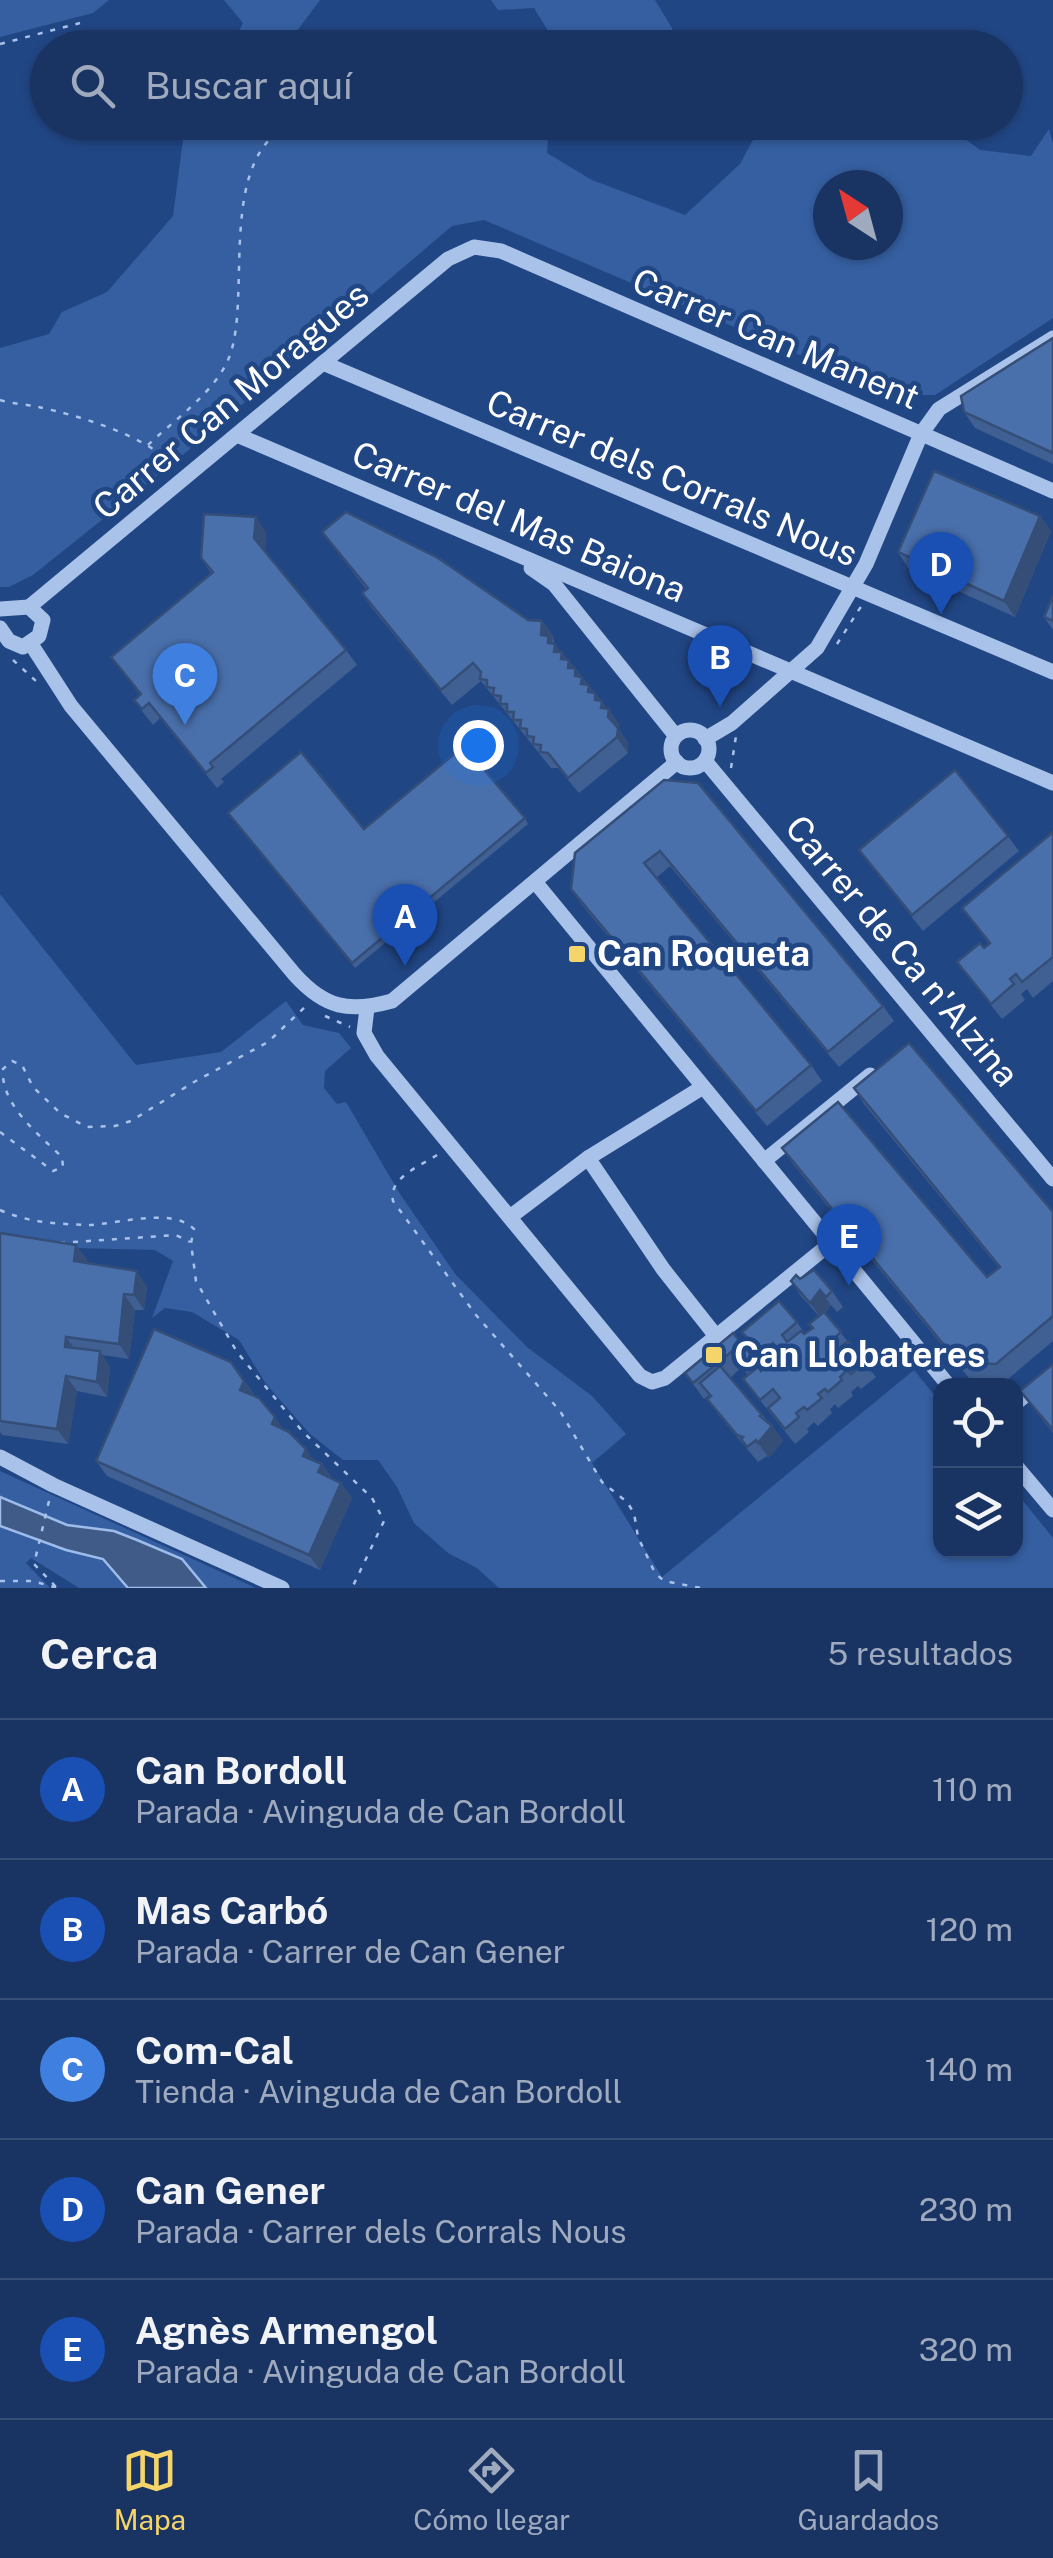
<!DOCTYPE html>
<html lang="es">
<meta charset="utf-8">
<style>
:root{--surface:#193463;--page:#263f6c;--text:#f1f3f6;--muted:#9faabe;--line:#374f78;--accent:#f5d56a}
body{margin:0;font-family:"Public Sans",sans-serif;background:var(--page);color:var(--text)}
.controls{position:absolute;right:30px;bottom:30px;display:grid;overflow:hidden;border-radius:20px;box-shadow:0 2px 8px #0004}
.controls button{width:90px;height:90px;display:grid;place-items:center;padding:0;border:0;border-bottom:2px solid var(--line);background:var(--surface);color:var(--text);font:50px sans-serif}
.compass{position:absolute;left:813px;top:170px;width:90px;height:90px;border-radius:50%;background:var(--surface);box-shadow:0 2px 8px #0004;rotate:324deg}
.you{position:absolute;left:478px;top:745px;width:35px;height:35px;margin:-25px;border:8px solid #fff;border-radius:50%;background:#1a73e8;box-shadow:0 0 0 15px #1a73e833}
.badge{display:grid;place-items:center;width:65px;height:65px;border-radius:50%;background:var(--accent);color:#fff;font-size:32px;font-weight:700}
.pin{position:absolute;translate:-50% -82px;filter:drop-shadow(0 2px 5px #0008)}
.pin::after{content:'';position:absolute;top:52px;width:35px;height:30px;background:inherit;clip-path:polygon(0 0,100% 0,50% 100%)}
.list{margin:0;padding:0;list-style:none}
h2{display:flex;justify-content:space-between;align-items:center;height:130px;margin:0;padding:0 40px;font-size:42px}
h2 small{font-size:32px;font-weight:400;color:var(--muted)}
.list li{display:grid;grid-template-columns:65px 1fr auto;gap:30px;align-items:center;box-sizing:border-box;height:140px;padding:0 40px;border-top:2px solid var(--line)}
.list b{display:block;font-size:38px;white-space:nowrap}
.list p{margin:0;font-size:32px;white-space:nowrap;color:var(--muted)}
.list em{font-size:32px;font-style:normal;color:var(--muted)}
.icon{flex:none;width:55px;height:55px;fill:none;stroke:currentColor;stroke-width:2;stroke-linecap:round;stroke-linejoin:round}
.map{position:relative;flex:none;width:1053px;height:1588px;overflow:hidden}
.search{position:absolute;background:var(--surface);box-shadow:0 2px 8px #0004;left:30px;right:30px;top:30px;height:110px;display:flex;align-items:center;gap:25px;box-sizing:border-box;padding:0 35px;border-radius:55px;color:var(--muted);font-size:38px}
.sheet{height:830px;background:var(--surface)}
nav{display:flex;justify-content:space-around;align-items:center;box-sizing:border-box;height:140px;border-top:2px solid var(--line);background:var(--surface);font-size:28px;color:var(--muted)}
nav a{display:grid;justify-items:center;gap:5px}
nav .on{color:var(--accent)}
.map>svg:first-child{display:block}
.green{fill:#355fa1;fill-rule:evenodd}
.water{fill:#405b88;stroke:#9dbcea;stroke-width:2.5}
.lines{fill:none;stroke-linecap:round;stroke-linejoin:round}
.path{stroke:#a9c2e9;stroke-width:2.5;stroke-dasharray:5 8;stroke-linecap:butt}
.minor{stroke:#a9c2e9;stroke-width:15}
.wall{fill:#406094}
.shaded-wall{fill:#344e78}
.building{fill:#4a70ac;stroke:#344e78;stroke-width:2.5}
.poi-dot{fill:#f5d56a;stroke:#214684;stroke-width:4}
.labels{text-anchor:middle;stroke-width:9;stroke-linejoin:round;paint-order:stroke}
.street-label{font-size:35px;fill:#fff;stroke:#214684}
.poi-label{font-size:35px;font-weight:bold;fill:#fff;stroke:#214684;text-anchor:start}
</style>
<div class="map">
<svg width="1053" height="1588" viewBox="0 0 1053 1588">
<rect width="100%" height="100%" fill="#214684"/>
<!-- green -->
<g class="green">
<polygon points="0,0 109,0 93,13 0,37"/>
<polygon points="224,0 320,0 294,35 290,47 230,48 243,23"/>
<polygon points="491,0 655,0 672,28 673,47 558,47 534,8 498,10"/>
<path d="M 189,123 L 549,123 L 547,153 L 592,180 L 685,215 L 740,164 L 762,123 L 944,123 L 980,150 L 1031,156 L 1049,129 L 1053,144 L 1053,318 L 935,395 L 893,395 L 484,220 L 452,226 L 178,459 L 33,575 L 9,587 L 0,587 L 0,348 L 49,334 L 62,312 L 107,292 L 173,216 L 184,132 ZM 828,185 L 888,185 L 888,245 L 828,245 Z"/>
<polygon points="607,123 680,123 682,136 659,140"/>
<polygon points="0,894 136,1065 221,1052 286,1001 303,1025 339,1033 351,1048 325,1071 324,1088 337,1104 346,1102 400,1194 456,1275 527,1347 592,1396 626,1434 592,1463 662,1577 914,1370 940,1402 940,1550 1016,1550 1016,1492 1053,1538 1053,1588 499,1588 477,1568 448,1553 414,1523 397,1487 378,1460 343,1460 310,1434 266,1384 239,1340 192,1312 165,1308 152,1318 173,1261 155,1250 75,1248 0,1238"/>
<polygon points="0,1471 256,1588 79,1588 31,1558 26,1563 50,1588 0,1588"/>
</g>
<!-- water -->
<polygon class="water" points="0,1497 67,1525 114,1531 137,1540 182,1559 206,1588 128,1588 103,1559 66,1550 0,1526"/>
<g class="lines">
<!-- path -->
<g class="path">
<polyline points="0,44 80,23"/>
<polyline points="327,122 386,132 507,122"/>
<path d="M 0,400 C 12,404 26,404 38,407 C 77,415 148,436 173,466"/>
<path d="M 148,445 C 175,419 217,391 230,355 C 252,293 215,154 295,122"/>
<polyline points="837,644 862,605"/>
<polyline points="13,660 37,682"/>
<polyline points="731,768 736,736"/>
<polyline points="325,1016 350,1027"/>
<path d="M 0,1132 L 53,1171 L 63,1167 L 62,1157 C 39,1135 0,1104 3,1069 L 12,1061 L 22,1065 L 33,1087 L 60,1113 L 87,1127 L 115,1126 L 131,1121 L 194,1082 L 268,1042 L 306,1006"/>
<path d="M 437,1155 C 420,1166 388,1178 393,1201 L 476,1315 L 560,1411 L 602,1482 L 627,1502 L 634,1513 L 638,1537 L 655,1573 L 664,1581 L 701,1588"/>
<path d="M 0,1210 C 26,1222 57,1224 86,1225 C 117,1225 171,1206 194,1229 L 191,1243 L 196,1281 L 237,1352 L 303,1432 L 372,1498 L 384,1521 L 352,1588"/>
<polyline points="60,1243 176,1235 190,1242"/>
<polyline points="49,1501 34,1564 56,1587"/>
<polyline points="0,1581 32,1581 58,1588"/>
</g>
<!-- minor -->
<g class="minor">
<polyline points="323,363 1053,672"/>
<polyline points="237,435 1053,783"/>
<polyline points="531,568 554,584 675,735"/>
<polyline points="29,607 448,259 474,247 501,251 1053,491"/>
<polyline points="0,609 29,607 43,620 39,636 23,647 9,641 0,628"/>
<path d="M 31,644 L 71,706 L 295,975 C 325,1008 349,1013 392,1001 L 677,762"/>
<circle cx="690" cy="749" r="19"/>
<polyline points="705,739 732,723 817,648 866,564 921,434 939,409 1053,338"/>
<polyline points="706,762 1053,1179"/>
<polyline points="536,883 949,1386"/>
<polyline points="367,1008 364,1033 377,1056 640,1376 652,1382 665,1378 831,1243"/>
<polyline points="588,1158 663,1269 716,1336"/>
<polyline points="764,1161 870,1075"/>
<polyline points="510,1217 588,1158 703,1087"/>
<polyline points="1016,1403 1053,1373"/>
<polyline points="0,1457 53,1485 282,1588"/>
<polyline points="1016,1466 1053,1510"/>
</g>
</g>
<!-- wall -->
<g class="wall">
<polygon points="1053,338 1053,464 975,428 964,412"/>
<polygon points="1040,516 1051,531 1015,617 908,568 898,552"/>
<polygon points="266,532 265,551 346,650 357,665 221,779 224,782 217,788 160,718 153,725 145,715 134,700 140,695 111,657 211,573 201,558"/>
<polygon points="322,532 528,620 542,621 553,636 554,644 575,668 619,724 619,729 628,743 628,753 579,793 558,768 551,768 481,681 452,705 372,608 362,593 366,589"/>
<polygon points="1053,596 1053,630 1044,617"/>
<polygon points="664,780 883,1006 894,1021 839,1067 670,866 656,878 811,1065 822,1081 767,1126 582,905 571,889"/>
<polygon points="228,813 364,829 525,818 528,824 355,968"/>
<polygon points="1053,832 1053,981 1033,998 1027,989 1021,994 1025,1000 1002,1019 957,962 989,944 962,908"/>
<polygon points="1008,836 1019,851 923,931 859,850"/>
<polygon points="854,1088 1053,1212 1053,1341 1007,1380 969,1378 793,1164 782,1148 987,1277 999,1268 864,1104"/>
<polygon points="0,1233 76,1245 87,1260 86,1263 147,1287 144,1310 135,1310 129,1359 102,1355 110,1367 107,1397 77,1391 68,1444 2,1435 0,1432"/>
<polygon points="800,1279 832,1291 843,1307 837,1312 831,1305 825,1313 876,1377 861,1389 858,1386 851,1392 853,1396 838,1408 835,1404 830,1409 832,1413 818,1426 814,1422 807,1429 809,1432 795,1444 743,1379 748,1375 742,1367 730,1378 772,1426 783,1441 769,1458 767,1456 758,1462 718,1414 707,1399 710,1397 709,1395 704,1399 685,1373 733,1333 762,1370 767,1365 742,1332 797,1322 805,1334 812,1328 809,1324 819,1316 801,1296 791,1281"/>
<polygon points="231,1362 255,1396 283,1429 306,1449 314,1461 322,1464 332,1478 341,1483 352,1498 320,1570 107,1476 96,1461"/>
<polygon points="1053,1364 1053,1433 1020,1391"/>
</g>
<!-- shaded-wall -->
<g class="shaded-wall">
<polygon points="1040,516 1051,531 1015,617 1004,601"/>
<polygon points="256,517 266,532 265,554 254,538"/>
<polygon points="542,621 553,636 552,642 555,645 555,644 609,710 609,709 619,724 619,729 628,743 628,753 541,635"/>
<polygon points="76,1245 87,1260 85,1276 74,1261"/>
<polygon points="137,1271 147,1287 144,1310 134,1295"/>
<polygon points="820,1290 831,1305 821,1318 810,1303"/>
<polygon points="124,1294 135,1310 129,1359 119,1344"/>
<polygon points="66,1337 77,1352 65,1347"/>
<polygon points="100,1351 110,1367 107,1397 97,1382"/>
<polygon points="66,1376 77,1391 68,1444 57,1429"/>
<polygon points="244,1381 255,1397 240,1390"/>
<polygon points="275,1417 286,1433 272,1424"/>
<polygon points="772,1426 783,1441 769,1458 758,1443"/>
<polygon points="306,1449 316,1464 303,1456"/>
<polygon points="322,1464 333,1480 318,1472"/>
<polygon points="341,1483 352,1498 320,1570 309,1555"/>
</g>
<!-- building -->
<g class="building">
<polygon points="1053,338 1053,453 964,412 961,396"/>
<polygon points="934,471 1040,516 1004,601 898,552"/>
<polygon points="346,512 438,558 528,620 542,621 541,635 548,636 548,643 555,644 554,652 562,652 561,659 569,660 568,668 575,668 575,676 582,677 581,684 589,685 588,692 595,693 595,700 602,701 601,708 609,709 608,717 618,728 617,737 568,778 548,753 540,752 541,745 533,744 534,737 527,736 527,729 520,728 521,720 513,720 514,712 507,712 507,704 500,704 501,696 493,695 494,688 487,687 487,680 480,679 481,672 473,663 441,690 362,593 368,588 322,532"/>
<polygon points="204,514 256,517 254,538 346,650 210,763 213,767 206,773 149,703 142,709 134,700 141,694 111,657 213,572 201,558"/>
<polygon points="1053,596 1053,621 1044,617"/>
<polygon points="464,746 525,818 352,963 228,813 301,752 364,829"/>
<polygon points="955,770 1008,836 912,915 859,850"/>
<polygon points="664,780 698,783 883,1006 828,1052 660,851 644,863 811,1065 756,1111 571,889 575,853"/>
<polygon points="1053,832 1053,957 1022,982 1016,974 1010,979 1014,984 991,1004 957,962 980,943 984,948 990,943 962,908"/>
<polygon points="909,1043 1053,1212 1053,1316 996,1364 958,1362 782,1148 838,1102 987,1277 1000,1267 854,1088"/>
<polygon points="0,1233 76,1245 74,1261 137,1271 134,1295 124,1294 119,1344 66,1337 65,1347 100,1351 97,1382 66,1376 57,1429 0,1421"/>
<polygon points="814,1270 832,1291 826,1297 820,1290 810,1303 791,1281 796,1275 800,1279"/>
<polygon points="779,1301 797,1322 782,1335 787,1342 801,1331 804,1334 813,1328 809,1324 824,1312 841,1332 828,1344 835,1352 848,1341 865,1362 851,1374 847,1370 840,1377 842,1380 828,1392 825,1389 818,1394 822,1398 807,1410 804,1407 796,1413 799,1417 785,1429 768,1408 780,1398 773,1389 760,1400 743,1379 758,1367 761,1371 768,1364 765,1360 778,1349 773,1343 760,1353 742,1332"/>
<polygon points="154,1329 231,1362 244,1381 240,1390 259,1398 275,1417 272,1424 289,1432 306,1449 303,1456 322,1464 318,1472 341,1483 309,1555 96,1461"/>
<polygon points="733,1333 757,1362 747,1370 731,1352 693,1383 685,1373"/>
<polygon points="1053,1364 1053,1430 1020,1391"/>
<polygon points="720,1366 762,1415 760,1416 772,1426 758,1443 756,1440 747,1447 741,1439 743,1437 737,1435 707,1399 711,1396 700,1383"/>
</g>
<!-- markers -->
<g class="poi-dot">
<rect x="567" y="944" width="20" height="20" rx="5"/>
<rect x="704" y="1345" width="20" height="20" rx="5"/>
</g>
<g class="labels">
<!-- street labels -->
<g class="street-label">
<text transform="translate(776 339) rotate(23)" y="12">Carrer Can Manent</text>
<text transform="translate(231 401) rotate(-40)" y="12">Carrer Can Moragues</text>
<text transform="translate(672 478) rotate(23)" y="12">Carrer dels Corrals Nous</text>
<text transform="translate(519 522) rotate(23)" y="12">Carrer del Mas Baiona</text>
<text transform="translate(902 951) rotate(50)" y="12">Carrer de Ca n'Alzina</text>
</g>
<!-- poi labels -->
<g class="poi-label">
<text x="597" y="966">Can Roqueta</text>
<text x="734" y="1367">Can Llobateres</text>
</g>
</g>
</svg>
<div class="controls">
<button><svg class="icon" aria-label="locate" viewBox="0 0 24 24"><circle cx="12" cy="12" r="6"/><path d="M12 2v4M12 18v4M2 12h4M18 12h4"/></svg></button>
<button><svg class="icon" aria-label="layers" viewBox="0 0 24 24"><path d="M12 4l9 5-9 5-9-5zM3 14l9 5 9-5"/></svg></button>
</div>
<svg class="compass" viewBox="-18 -18 36 36"><path d="M0-13l5 13h-10z" fill="#e53935"/><path d="M0 13l5-13h-10z" fill="#9faabe"/></svg>
<div class="you"></div>
<div class="pin badge" style="left:405px;top:966px;background:#1a4fb4">A</div>
<div class="pin badge" style="left:720px;top:707px;background:#1a4fb4">B</div>
<div class="pin badge" style="left:185px;top:725px;background:#3f7fe0">C</div>
<div class="pin badge" style="left:941px;top:614px;background:#1a4fb4">D</div>
<div class="pin badge" style="left:849px;top:1286px;background:#1a4fb4">E</div>
<div class="search"><svg class="icon" aria-label="search" viewBox="0 0 24 24"><circle cx="10" cy="10" r="6"/><path d="M15 15l6 6"/></svg>Buscar aquí</div>
</div>
<section class="sheet">
<h2>Cerca<small>5 resultados</small></h2>
<ul class="list">
<li><span class="badge" style="background:#1a4fb4">A</span><div><b>Can Bordoll</b><p>Parada · Avinguda de Can Bordoll</p></div><em>110 m</em></li>
<li><span class="badge" style="background:#1a4fb4">B</span><div><b>Mas Carbó</b><p>Parada · Carrer de Can Gener</p></div><em>120 m</em></li>
<li><span class="badge" style="background:#3f7fe0">C</span><div><b>Com-Cal</b><p>Tienda · Avinguda de Can Bordoll</p></div><em>140 m</em></li>
<li><span class="badge" style="background:#1a4fb4">D</span><div><b>Can Gener</b><p>Parada · Carrer dels Corrals Nous</p></div><em>230 m</em></li>
<li><span class="badge" style="background:#1a4fb4">E</span><div><b>Agnès Armengol</b><p>Parada · Avinguda de Can Bordoll</p></div><em>320 m</em></li>
</ul>
</section>
<nav>
<a class="on"><svg class="icon" aria-label="map" viewBox="0 0 24 24"><path d="M3 6l6-2 6 2 6-2v14l-6 2-6-2-6 2zM9 4v14M15 6v14"/></svg>Mapa</a>
<a><svg class="icon" aria-label="directions" viewBox="0 0 24 24"><path d="M12 3l9 9-9 9-9-9zM9 14v-3h6M13 9l2 2-2 2"/></svg>Cómo llegar</a>
<a><svg class="icon" aria-label="saved" viewBox="0 0 24 24"><path d="M7 4h10v16l-5-4-5 4z"/></svg>Guardados</a>
</nav>
